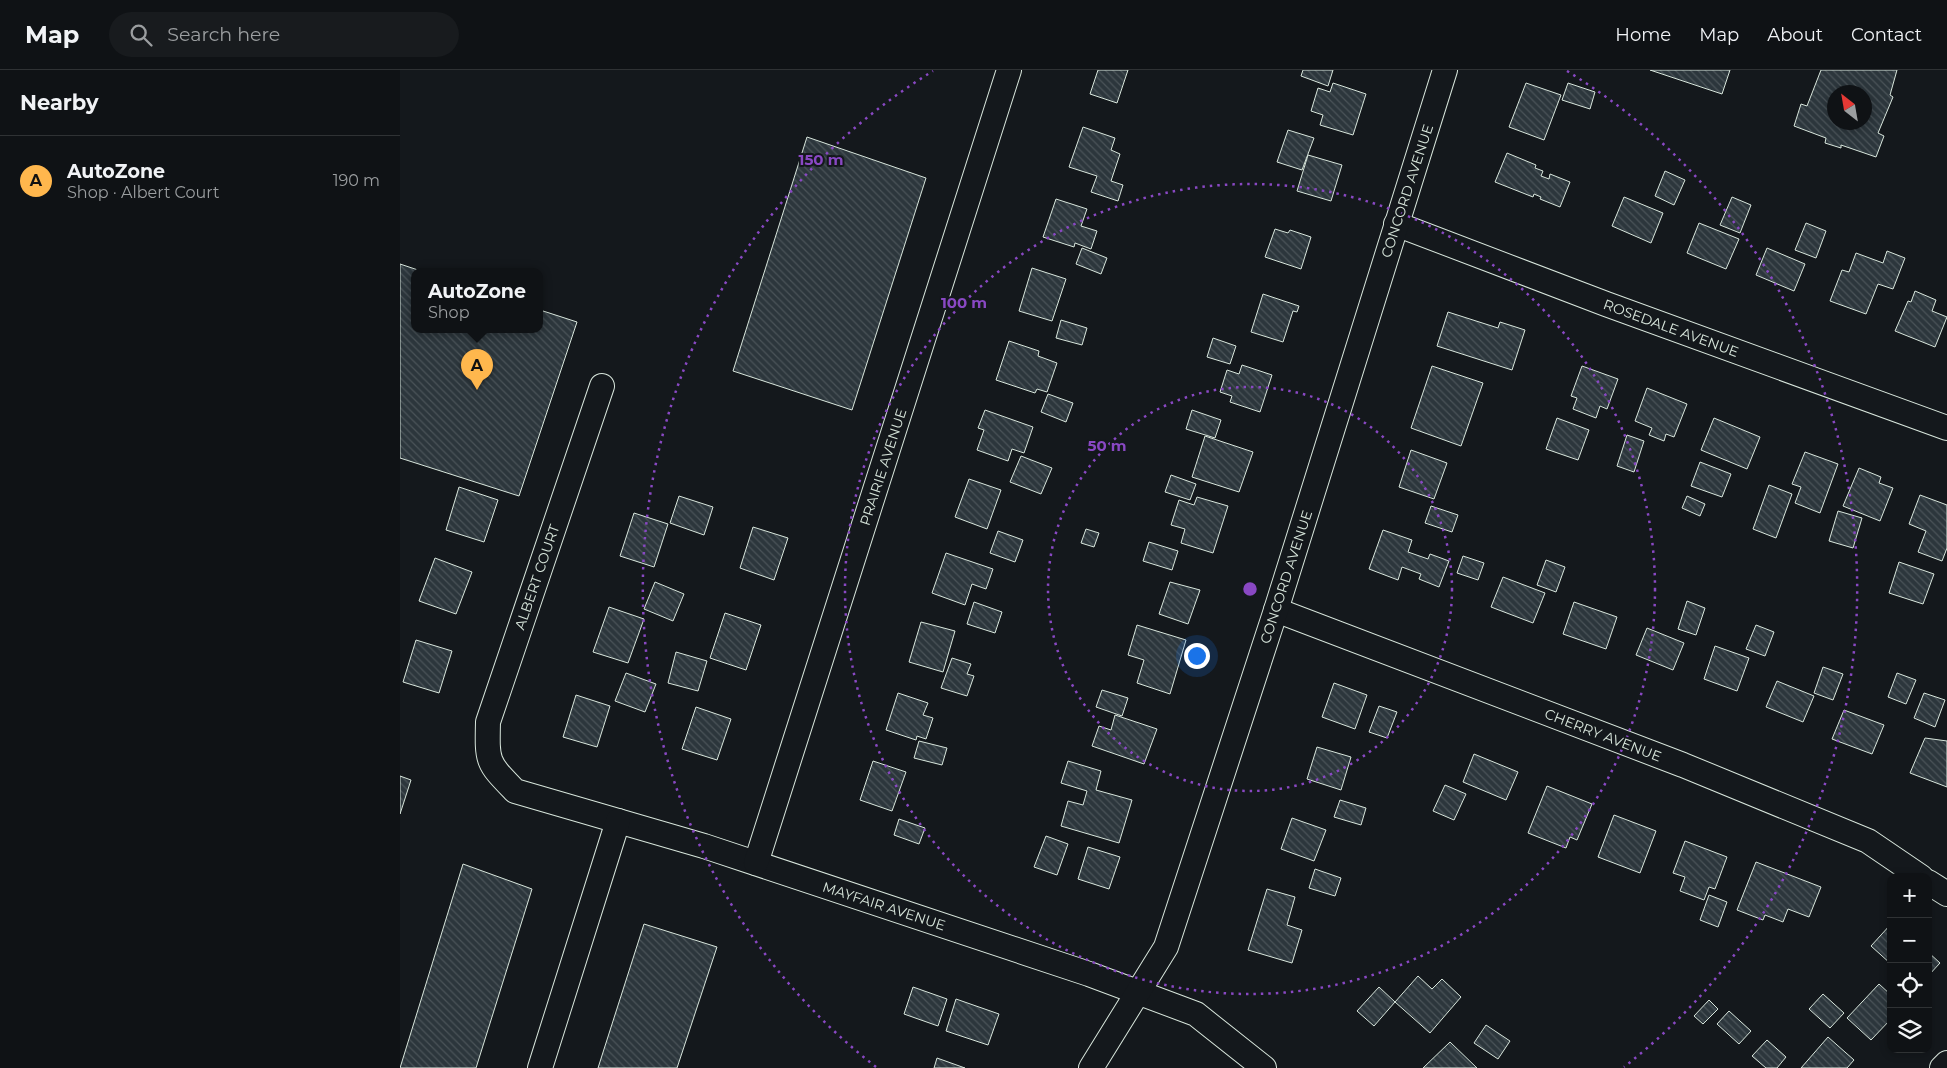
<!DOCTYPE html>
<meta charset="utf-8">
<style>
:root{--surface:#0f1215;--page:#181b1e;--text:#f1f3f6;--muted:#9b9ea0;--line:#2f3234;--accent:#ffb74d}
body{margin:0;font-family:Montserrat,sans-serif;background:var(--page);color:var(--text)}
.controls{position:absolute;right:15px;bottom:15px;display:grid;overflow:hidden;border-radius:10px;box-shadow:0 2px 8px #0003}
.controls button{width:45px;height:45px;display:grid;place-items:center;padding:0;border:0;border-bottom:1px solid var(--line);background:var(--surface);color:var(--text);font:25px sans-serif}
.compass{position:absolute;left:1427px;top:15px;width:45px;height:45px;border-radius:50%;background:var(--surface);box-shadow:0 2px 8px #0003;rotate:329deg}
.you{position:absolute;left:796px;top:585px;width:18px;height:18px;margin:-12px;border:4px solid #fff;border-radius:50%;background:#1a73e8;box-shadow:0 0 0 8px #1a73e833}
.badge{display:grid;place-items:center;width:32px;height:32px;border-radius:50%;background:var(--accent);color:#111;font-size:16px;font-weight:700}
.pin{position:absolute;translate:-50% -41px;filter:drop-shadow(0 1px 2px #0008)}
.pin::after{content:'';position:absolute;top:26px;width:18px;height:15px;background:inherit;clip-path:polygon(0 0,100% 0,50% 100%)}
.popup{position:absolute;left:11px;top:198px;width:132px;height:65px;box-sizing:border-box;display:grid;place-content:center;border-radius:10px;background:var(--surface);filter:drop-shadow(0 1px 4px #0005);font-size:16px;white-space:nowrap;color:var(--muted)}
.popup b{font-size:19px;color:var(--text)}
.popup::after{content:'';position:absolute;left:50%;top:100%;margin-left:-10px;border:10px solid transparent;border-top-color:var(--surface)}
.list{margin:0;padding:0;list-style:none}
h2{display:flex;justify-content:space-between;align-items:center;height:65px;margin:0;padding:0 20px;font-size:21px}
h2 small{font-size:16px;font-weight:400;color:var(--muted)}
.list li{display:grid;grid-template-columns:32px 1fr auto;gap:15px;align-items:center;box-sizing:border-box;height:90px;padding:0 20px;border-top:1px solid var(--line)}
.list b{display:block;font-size:19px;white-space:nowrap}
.list p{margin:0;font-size:16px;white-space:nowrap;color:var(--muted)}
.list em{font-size:16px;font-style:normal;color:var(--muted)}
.icon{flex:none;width:28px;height:28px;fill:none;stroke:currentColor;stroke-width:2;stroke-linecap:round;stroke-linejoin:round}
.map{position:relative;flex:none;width:1547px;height:998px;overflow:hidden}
header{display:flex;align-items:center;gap:30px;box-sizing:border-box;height:70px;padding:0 25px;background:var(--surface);border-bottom:1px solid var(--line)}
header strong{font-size:24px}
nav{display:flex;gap:28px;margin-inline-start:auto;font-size:18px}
.search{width:350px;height:45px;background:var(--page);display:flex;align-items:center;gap:12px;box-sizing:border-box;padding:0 18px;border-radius:28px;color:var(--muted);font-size:19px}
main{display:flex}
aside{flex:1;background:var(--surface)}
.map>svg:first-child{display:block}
.building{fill:url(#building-back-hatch);stroke:#d8e6dc;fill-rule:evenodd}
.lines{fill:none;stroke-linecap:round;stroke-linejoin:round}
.street-casing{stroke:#d8e6dc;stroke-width:26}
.street{stroke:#14181c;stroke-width:24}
.ring{fill:none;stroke:#8948c3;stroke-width:2.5;stroke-dasharray:2.5 5}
.labels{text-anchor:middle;stroke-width:4;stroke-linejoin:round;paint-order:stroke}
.street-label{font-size:14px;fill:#d8e6dc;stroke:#14181c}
.centre{fill:#8948c3;stroke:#14181c;stroke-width:2.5}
.ring-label{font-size:15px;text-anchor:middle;font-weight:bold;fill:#8948c3;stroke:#14181c;stroke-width:4;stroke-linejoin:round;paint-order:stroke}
</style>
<header>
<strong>Map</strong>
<div class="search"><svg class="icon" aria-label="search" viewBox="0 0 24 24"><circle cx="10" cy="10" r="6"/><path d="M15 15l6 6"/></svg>Search here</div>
<nav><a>Home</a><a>Map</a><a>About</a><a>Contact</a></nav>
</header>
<main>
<aside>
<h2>Nearby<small></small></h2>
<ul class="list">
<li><span class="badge">A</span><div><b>AutoZone</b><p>Shop · Albert Court</p></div><em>190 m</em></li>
</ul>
</aside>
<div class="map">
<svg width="1547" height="998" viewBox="0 0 1547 998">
<defs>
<pattern id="building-back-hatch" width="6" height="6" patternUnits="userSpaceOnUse" patternTransform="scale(1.25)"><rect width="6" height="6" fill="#2c363c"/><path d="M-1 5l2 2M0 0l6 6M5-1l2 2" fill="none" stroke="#4a5358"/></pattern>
</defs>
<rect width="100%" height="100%" fill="#14181c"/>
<!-- building -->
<g class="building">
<polygon points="698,0 728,0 717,33 690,24"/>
<polygon points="903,0 933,0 928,16 901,6"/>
<polygon points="1250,0 1330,0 1322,24"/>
<path d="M 1421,0 L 1497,0 L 1490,25 L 1493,27 L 1478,63 L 1484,66 L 1476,87 L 1441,75 L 1441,78 L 1425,73 L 1426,68 L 1394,56 L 1401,34 L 1407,36 ZM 1434,22 L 1464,22 L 1464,52 L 1434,52 Z"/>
<polygon points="933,13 966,24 953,65 920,55 923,45 911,41 918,18 930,22"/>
<polygon points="1126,13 1161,25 1144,70 1109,57"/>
<polygon points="1168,13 1195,22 1190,39 1162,30"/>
<polygon points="683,57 715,68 711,80 720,84 711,111 723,115 718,131 691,122 697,106 669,97"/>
<polygon points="888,60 914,68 902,100 877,92"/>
<polygon points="407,67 526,108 452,340 333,301"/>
<polygon points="1107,83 1136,95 1135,98 1143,101 1141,106 1149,109 1150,104 1170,112 1160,137 1140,129 1141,127 1134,124 1133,127 1095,112"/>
<polygon points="908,85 942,95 931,131 897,121"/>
<polygon points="1265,101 1285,110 1274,135 1255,126"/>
<polygon points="1224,127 1263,143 1251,173 1212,156"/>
<polygon points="1332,127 1351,135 1340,163 1320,155"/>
<polygon points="656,129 687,139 681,156 697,161 691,179 675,173 674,177 643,167"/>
<polygon points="1299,153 1339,169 1326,199 1287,183"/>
<polygon points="1406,153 1426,161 1416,188 1395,180"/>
<polygon points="875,159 888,163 890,160 911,167 901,199 865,187"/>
<polygon points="682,178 707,188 701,204 676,194"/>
<polygon points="1367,178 1405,194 1394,221 1356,205"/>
<polygon points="1487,181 1505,188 1493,219 1478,214 1466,244 1430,231 1442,200 1449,202 1456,183 1483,193"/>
<polygon points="0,194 21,201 15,201 15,259 140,259 140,240 177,252 119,426 0,388"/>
<polygon points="632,198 666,209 652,251 619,241"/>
<polygon points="1515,221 1536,230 1532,241 1547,247 1535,277 1495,261 1508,231 1511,232"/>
<polygon points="863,224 899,236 897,242 893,241 883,272 851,262"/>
<polygon points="1048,242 1098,258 1100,252 1125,260 1112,300 1037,276"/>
<polygon points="661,250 687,258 682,275 656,268"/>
<polygon points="813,268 836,276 830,294 807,287"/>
<polygon points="609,271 639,281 638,286 657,293 647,322 637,319 635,323 596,310"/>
<polygon points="842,295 872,305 860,342 830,332 832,326 820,322 827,300 839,304"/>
<polygon points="1032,296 1083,313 1061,376 1011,358"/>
<polygon points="1182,296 1218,309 1207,339 1200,336 1196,348 1173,339 1177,328 1171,326"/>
<polygon points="1247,318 1287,334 1274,367 1266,364 1264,371 1249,365 1252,358 1235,351"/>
<polygon points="648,324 673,333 666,352 641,342"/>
<polygon points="585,340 633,357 624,383 612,379 608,391 577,380 584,360 578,358"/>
<polygon points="792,340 821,350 815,368 786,359"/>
<polygon points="1157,348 1189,360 1178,390 1146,379"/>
<polygon points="1314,348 1360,367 1347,399 1301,380"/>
<polygon points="1227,365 1244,371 1234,402 1217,396"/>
<polygon points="805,366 853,382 839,422 792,407"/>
<polygon points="1011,380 1047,393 1034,429 999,417"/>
<polygon points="1405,382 1438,394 1420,443 1395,433 1401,417 1392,414"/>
<polygon points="621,386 652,398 641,424 610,412"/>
<polygon points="1300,392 1331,404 1322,427 1291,416"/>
<polygon points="1459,398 1481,407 1479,413 1493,418 1480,451 1443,436"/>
<polygon points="771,405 796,414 790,430 765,422"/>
<polygon points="569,409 601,420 587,459 555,447"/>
<polygon points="1369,415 1392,424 1376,468 1353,459"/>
<polygon points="59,417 98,430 84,472 46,460"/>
<polygon points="1520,425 1547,435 1547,478 1542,491 1518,482 1526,461 1509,454"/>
<polygon points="279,426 313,437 304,465 270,453"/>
<polygon points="1287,426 1305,434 1300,446 1282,438"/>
<polygon points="797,427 828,436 813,483 781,473 785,459 771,455 779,430 794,435"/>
<polygon points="1031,436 1058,445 1052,462 1025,453"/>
<polygon points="1438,441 1462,448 1453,478 1429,471"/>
<polygon points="234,443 268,454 254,497 220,486"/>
<polygon points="353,457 388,468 374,510 340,498"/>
<polygon points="686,459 699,463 694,477 681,473"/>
<polygon points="983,460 1012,470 1008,482 1028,489 1030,484 1049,491 1039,517 1019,509 1021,504 1002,497 998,510 969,499"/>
<polygon points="598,461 623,470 615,492 590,483"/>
<polygon points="749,472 778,481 772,500 743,491"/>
<polygon points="546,483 593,499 586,519 572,514 565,535 532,523"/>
<polygon points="1063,486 1084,493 1078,510 1057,503"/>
<polygon points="35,488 72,502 56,544 19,531"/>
<polygon points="1146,490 1165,497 1156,522 1137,515"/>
<polygon points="1499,492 1534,504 1523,534 1489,523"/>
<polygon points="1103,507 1145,523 1133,553 1091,537"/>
<polygon points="255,512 284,524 273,551 244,539"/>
<polygon points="770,512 800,520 788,554 759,544"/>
<polygon points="1287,531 1305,538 1296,565 1278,559"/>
<polygon points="574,532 602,542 595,563 567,554"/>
<polygon points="1174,532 1217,547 1206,579 1163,564"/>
<polygon points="209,537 244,549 228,593 193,582"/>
<polygon points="325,543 361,555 346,600 310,588"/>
<polygon points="521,552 555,561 543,602 509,592"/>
<polygon points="737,555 786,570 770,624 737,613 744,590 728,585"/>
<polygon points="1356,555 1374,562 1365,586 1346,579"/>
<polygon points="1247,558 1284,573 1273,600 1236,585"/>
<polygon points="16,570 52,581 39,623 3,612"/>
<polygon points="1315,576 1349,588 1337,621 1304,609"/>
<polygon points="276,582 307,591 298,621 268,613"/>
<polygon points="552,588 571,594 567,604 574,606 567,626 541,618"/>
<polygon points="1423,597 1443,604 1433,630 1414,623"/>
<polygon points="226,603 256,614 245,642 215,631"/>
<polygon points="1497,603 1516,610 1506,634 1488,627"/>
<polygon points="1377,611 1414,626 1403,652 1366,637"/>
<polygon points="934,613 967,625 955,659 922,647"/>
<polygon points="702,620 728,628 722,646 696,637"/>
<polygon points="498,623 528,633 523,645 533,648 526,669 517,666 516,670 486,660"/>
<polygon points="1524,623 1545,630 1535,657 1514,648"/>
<polygon points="176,625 210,636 197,677 163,667"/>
<polygon points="979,636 997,642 987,668 969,662"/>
<polygon points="296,637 331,649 317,690 282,679"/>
<polygon points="1444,640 1484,655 1472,684 1432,669"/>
<polygon points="715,645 757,659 744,694 692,676 699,656 711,660"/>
<polygon points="1525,668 1547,671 1547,717 1510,703"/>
<polygon points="519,671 547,678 542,695 514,688"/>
<polygon points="917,677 951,687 941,720 907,709"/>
<polygon points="1074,684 1118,702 1106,730 1063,712"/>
<polygon points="473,691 506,702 492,741 460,730"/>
<polygon points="668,691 701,701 696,720 732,730 719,773 661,756 668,731 683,735 687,721 661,713"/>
<polygon points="0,706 11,710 0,744"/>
<polygon points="1045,715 1066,724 1054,750 1033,741"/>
<polygon points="1147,716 1192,734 1177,770 1170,767 1166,778 1128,763"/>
<polygon points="940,730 966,738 961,755 934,747"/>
<polygon points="1214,745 1256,761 1240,803 1198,787"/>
<polygon points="892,748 926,760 914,791 881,779"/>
<polygon points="499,749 525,758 519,774 494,765"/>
<polygon points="646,766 668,774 657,805 634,797"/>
<polygon points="1285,771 1327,787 1315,819 1309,817 1304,830 1280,821 1285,807 1273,803"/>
<polygon points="688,777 720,787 709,819 678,809"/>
<polygon points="1356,792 1421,817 1409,847 1388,839 1383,852 1365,845 1363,850 1337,840"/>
<polygon points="63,794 132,819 76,998 0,998"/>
<polygon points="915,799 941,808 935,826 909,818"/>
<polygon points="867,819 895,827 887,855 902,860 892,893 848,880"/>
<polygon points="1309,825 1327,832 1318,857 1300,850"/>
<polygon points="244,854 317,877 277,998 198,998"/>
<polygon points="1491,854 1491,894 1471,876"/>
<polygon points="1528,882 1540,893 1528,906"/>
<polygon points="1018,906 1032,919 1042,909 1061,927 1030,963 995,932"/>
<polygon points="1479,914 1491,925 1491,949 1471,970 1447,948"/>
<polygon points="513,917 547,929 538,956 504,944"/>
<polygon points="979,917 995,932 974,956 957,941"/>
<polygon points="1423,924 1444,943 1430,958 1409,939"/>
<polygon points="556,929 599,944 588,975 546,961"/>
<polygon points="1309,930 1318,939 1303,954 1294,946"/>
<polygon points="1329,941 1351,961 1339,974 1317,954"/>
<polygon points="1086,955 1110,971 1098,989 1074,973"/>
<polygon points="1428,967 1454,990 1447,998 1401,998"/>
<polygon points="1367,970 1386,987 1377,998 1366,998 1352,986"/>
<polygon points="1050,972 1077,998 1023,998"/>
<polygon points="537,988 565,998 534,998"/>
</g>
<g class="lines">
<!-- street casing -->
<g class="street-casing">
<g id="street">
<polyline points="996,154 1206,234 1547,358"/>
<path d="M 202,316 L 88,652 C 87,693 87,692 115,721 L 304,776 L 689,904 L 796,944 L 864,998"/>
<polyline points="876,540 1283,695 1468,771 1521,807"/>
<polyline points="356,793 609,0"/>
<polyline points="1528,812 1547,824"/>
<polyline points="140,998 218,751"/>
<polyline points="691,998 766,877 876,540 1045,0"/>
<polyline points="1542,998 1547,993"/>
</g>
</g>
<!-- street -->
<use href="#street" class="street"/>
</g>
<!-- distance rings -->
<g class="ring">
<circle cx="850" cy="519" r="202"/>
<circle cx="850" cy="519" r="405"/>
<path d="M476 997A607 607 0 0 1 533 1M1167 1A607 607 0 0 1 1224 997"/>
</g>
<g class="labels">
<!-- street labels -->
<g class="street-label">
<text transform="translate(1007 121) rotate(-72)" y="5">CONCORD AVENUE</text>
<text transform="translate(1271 258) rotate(20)" y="5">ROSEDALE AVENUE</text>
<text transform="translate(483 397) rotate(-72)" y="5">PRAIRIE AVENUE</text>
<text transform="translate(137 507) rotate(-71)" y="5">ALBERT COURT</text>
<text transform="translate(886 507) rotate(-72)" y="5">CONCORD AVENUE</text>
<text transform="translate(1203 665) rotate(21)" y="5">CHERRY AVENUE</text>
<text transform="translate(484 836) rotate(18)" y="5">MAYFAIR AVENUE</text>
</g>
</g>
<circle cx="850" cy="519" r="8" class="centre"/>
<g class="ring-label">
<text x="421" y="95">150 m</text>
<text x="564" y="238">100 m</text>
<text x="707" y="381">50 m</text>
</g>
</svg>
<div class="controls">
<button>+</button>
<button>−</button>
<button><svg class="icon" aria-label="locate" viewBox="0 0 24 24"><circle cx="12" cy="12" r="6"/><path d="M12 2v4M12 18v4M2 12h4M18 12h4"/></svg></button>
<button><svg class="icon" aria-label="layers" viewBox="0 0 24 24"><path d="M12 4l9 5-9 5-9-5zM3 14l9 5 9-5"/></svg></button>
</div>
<svg class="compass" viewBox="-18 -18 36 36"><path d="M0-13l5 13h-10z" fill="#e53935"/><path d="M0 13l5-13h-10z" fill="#9b9ea0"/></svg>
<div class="you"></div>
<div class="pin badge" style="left:77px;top:320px">A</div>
<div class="popup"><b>AutoZone</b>Shop</div>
</div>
</main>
